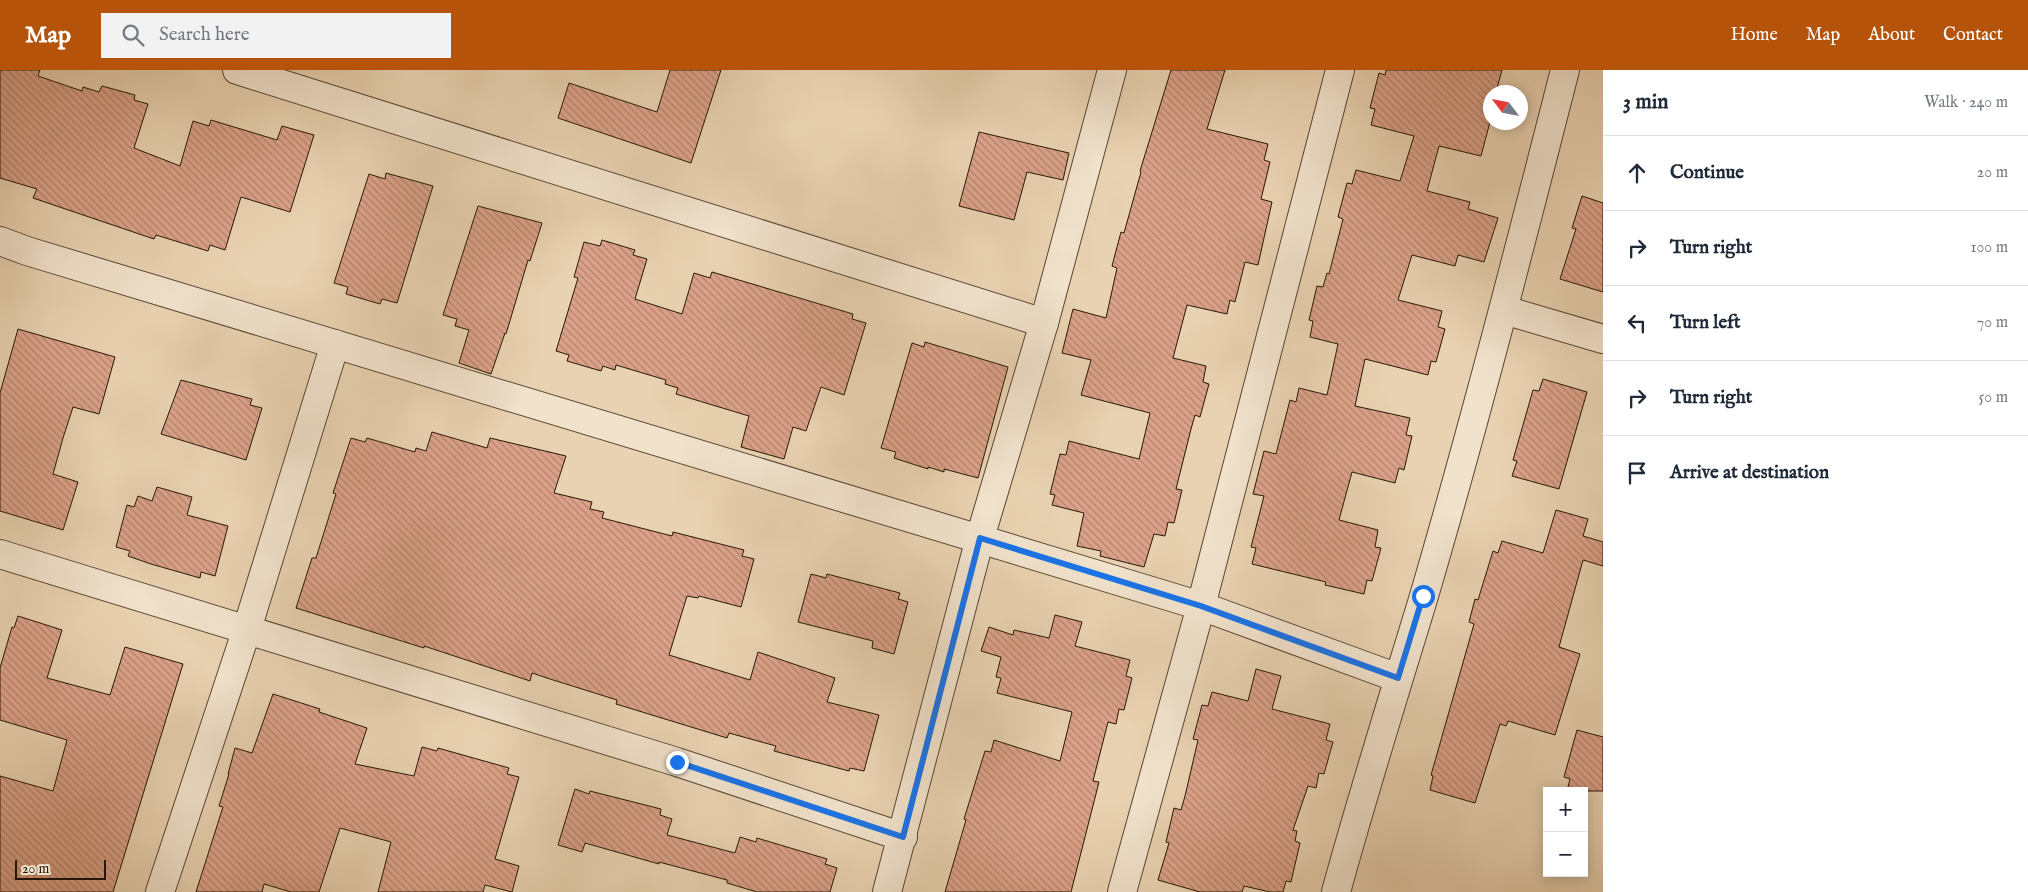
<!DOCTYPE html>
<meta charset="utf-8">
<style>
:root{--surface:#fff;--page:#f2f2f3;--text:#1f2937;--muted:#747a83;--line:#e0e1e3;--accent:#b45309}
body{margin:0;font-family:"IM FELL English",serif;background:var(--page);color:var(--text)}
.controls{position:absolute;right:15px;bottom:15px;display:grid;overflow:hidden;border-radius:0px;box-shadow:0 2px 12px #0003}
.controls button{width:45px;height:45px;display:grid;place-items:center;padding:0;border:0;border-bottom:1px solid var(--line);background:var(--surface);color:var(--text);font:25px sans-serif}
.compass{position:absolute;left:1483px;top:15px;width:45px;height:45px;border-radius:50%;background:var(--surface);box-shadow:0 2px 12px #0003;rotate:302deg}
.scale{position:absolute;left:15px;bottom:12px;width:91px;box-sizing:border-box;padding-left:5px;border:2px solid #281607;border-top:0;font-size:14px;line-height:18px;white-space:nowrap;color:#281607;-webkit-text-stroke:4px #f1e2cc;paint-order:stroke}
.stop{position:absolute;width:15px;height:15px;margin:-11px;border:4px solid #1a73e8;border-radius:50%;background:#fff}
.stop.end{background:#1a73e8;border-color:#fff;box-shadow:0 1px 5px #0008}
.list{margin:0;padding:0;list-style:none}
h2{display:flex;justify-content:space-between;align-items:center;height:65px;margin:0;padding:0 20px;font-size:21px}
h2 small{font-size:16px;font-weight:400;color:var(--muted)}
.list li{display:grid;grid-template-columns:32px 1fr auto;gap:15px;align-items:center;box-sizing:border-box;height:75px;padding:0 20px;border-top:1px solid var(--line)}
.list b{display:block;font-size:19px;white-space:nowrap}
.list em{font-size:16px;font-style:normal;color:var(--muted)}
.icon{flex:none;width:28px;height:28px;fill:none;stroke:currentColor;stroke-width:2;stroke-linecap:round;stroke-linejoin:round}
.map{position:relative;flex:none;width:1603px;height:822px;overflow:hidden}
header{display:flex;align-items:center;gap:30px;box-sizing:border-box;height:70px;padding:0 25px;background:var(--accent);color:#fff}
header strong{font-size:24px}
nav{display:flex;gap:28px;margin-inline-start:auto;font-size:18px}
.search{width:350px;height:45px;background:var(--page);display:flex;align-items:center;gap:12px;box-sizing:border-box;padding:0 18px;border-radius:0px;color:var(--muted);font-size:19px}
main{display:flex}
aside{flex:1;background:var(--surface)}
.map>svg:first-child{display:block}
.building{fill:url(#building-back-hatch);stroke:#281607}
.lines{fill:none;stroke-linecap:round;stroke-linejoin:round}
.street-casing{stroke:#584532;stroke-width:30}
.street{stroke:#f1e2cc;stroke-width:28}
.route{stroke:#1a73e8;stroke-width:6}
</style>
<header>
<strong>Map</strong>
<div class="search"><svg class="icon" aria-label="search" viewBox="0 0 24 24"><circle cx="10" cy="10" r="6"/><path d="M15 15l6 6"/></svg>Search here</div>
<nav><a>Home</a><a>Map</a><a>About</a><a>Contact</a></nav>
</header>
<main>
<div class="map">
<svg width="1603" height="822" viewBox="0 0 1603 822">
<defs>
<pattern id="building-back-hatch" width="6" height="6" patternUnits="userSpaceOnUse" patternTransform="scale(1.25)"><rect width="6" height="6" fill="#dca289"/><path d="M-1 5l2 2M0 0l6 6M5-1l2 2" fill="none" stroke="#b2836e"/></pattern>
</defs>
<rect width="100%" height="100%" fill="#e9d2b1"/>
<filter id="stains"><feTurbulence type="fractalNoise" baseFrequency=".004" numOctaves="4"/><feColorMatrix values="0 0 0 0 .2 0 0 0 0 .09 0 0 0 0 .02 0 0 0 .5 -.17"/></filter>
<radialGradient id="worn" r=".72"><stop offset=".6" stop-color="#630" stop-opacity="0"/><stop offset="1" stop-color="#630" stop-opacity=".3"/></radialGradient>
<!-- building -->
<g class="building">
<polygon points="0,0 40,0 38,6 82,21 83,17 99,22 102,16 135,25 134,30 148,34 134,78 180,96 193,51 209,56 211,50 277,70 282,56 314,65 290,142 241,127 225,180 210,175 208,181 156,165 154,169 33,128 37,119 0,108"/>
<polygon points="670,0 721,0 691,93 558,48 569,13 657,42"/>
<polygon points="1171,0 1225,0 1207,59 1268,74 1264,90 1270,92 1261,129 1272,132 1258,195 1245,192 1235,232 1230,230 1227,244 1187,235 1173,288 1206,296 1203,312 1209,314 1200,347 1195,345 1191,359 1176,419 1182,420 1174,453 1168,452 1165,466 1154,464 1144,497 1100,486 1101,481 1077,476 1084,443 1052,435 1055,425 1050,424 1060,384 1066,385 1069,371 1139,389 1150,343 1081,325 1091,290 1062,283 1073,239 1106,248 1117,198 1112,196 1121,162 1124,163 1141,102 1140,101"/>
<polygon points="1386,0 1502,0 1496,22 1490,22 1490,44 1488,52 1490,52 1481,86 1439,76 1427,121 1470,132 1468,139 1498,148 1484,192 1458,185 1455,196 1412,185 1398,230 1442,241 1438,257 1445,259 1436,292 1431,291 1428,305 1365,289 1355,336 1410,348 1406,365 1412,366 1404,400 1399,398 1395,413 1352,402 1339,450 1378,460 1375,477 1381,478 1372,511 1367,510 1364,524 1325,515 1326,512 1252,494 1256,478 1251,477 1264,426 1253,424 1264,381 1276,384 1290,330 1296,332 1299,318 1327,325 1338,274 1310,267 1313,251 1309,250 1317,216 1323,217 1327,203 1329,204 1343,149 1338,147 1347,113 1352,114 1356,100 1400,111 1414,66 1371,55 1375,39 1370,38 1379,3 1385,5"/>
<polygon points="979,62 1069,83 1063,110 1027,102 1014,150 959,136"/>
<polygon points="386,103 433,116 397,233 382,229 380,234 346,224 348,217 334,213 369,104 385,109"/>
<polygon points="1582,126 1603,133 1603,222 1560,209 1576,159 1572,158"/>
<polygon points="478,136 542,153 530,191 528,190 506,264 505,263 491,304 459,293 469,260 455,256 457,249 443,245"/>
<polygon points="602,170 635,180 633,185 647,189 635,229 682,244 694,203 710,208 712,202 853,244 852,249 866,253 844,325 821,317 806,361 793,357 784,389 741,377 749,346 676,324 678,318 665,314 666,310 616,295 615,300 603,296 601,301 567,291 569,285 556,281 578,208 574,207 584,172 600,176"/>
<polygon points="18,259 115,287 99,344 73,337 63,368 53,404 78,412 63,460 0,441 0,323"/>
<polygon points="925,272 1008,297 978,408 944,399 944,402 928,397 928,399 894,388 896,382 881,378 912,273 924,277"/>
<polygon points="1543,309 1587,322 1559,419 1512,406 1517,391 1513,390 1533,320 1539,321"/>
<polygon points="181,310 252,329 250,335 262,338 246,390 161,364"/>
<polygon points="432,362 487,378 490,368 566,386 554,423 592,432 590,439 604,442 602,448 672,466 673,462 744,480 742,486 754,489 741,537 699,526 698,528 687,526 669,585 750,610 758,582 835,608 827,632 879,645 864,701 850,698 849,701 774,681 776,676 729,663 727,668 616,634 617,630 550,609 532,603 530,611 424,576 424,578 296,538 312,488 316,488 336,424 333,423 351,368 365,372 367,368 415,382 416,378 426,381"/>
<polygon points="157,417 192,427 187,445 228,456 215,506 201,502 200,508 151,494 128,486 130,481 116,477 127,435 134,437 138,426 152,431"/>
<polygon points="1556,440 1588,449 1583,466 1603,472 1603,496 1583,490 1559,577 1580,584 1555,665 1508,651 1506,656 1500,654 1475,733 1430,720 1433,706 1431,705 1474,554 1469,552 1475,529 1478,530 1493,481 1498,483 1502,471 1543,483"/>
<polygon points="811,504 826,508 827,504 900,523 898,529 908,532 894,584 872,578 873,571 798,552"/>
<polygon points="1055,545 1082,552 1075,576 1130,590 1126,606 1132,608 1124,640 1119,639 1116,654 1108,652 1093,711 1099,712 1071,822 945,822 966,750 964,749 985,681 991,682 994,670 1060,691 1072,642 997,623 1001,608 996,607 1001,587 981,581 989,557 1013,565 1014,560 1049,568"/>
<polygon points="18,546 62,560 47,608 110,625 125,577 183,594 113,822 0,822 0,706 53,721 67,670 0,650 0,598 12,557 14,558"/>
<polygon points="1256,599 1281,606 1272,639 1330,654 1326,670 1333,672 1324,704 1319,703 1316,718 1308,716 1293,760 1297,761 1295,771 1300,773 1291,812 1286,811 1283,822 1270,822 1244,816 1242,822 1200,822 1158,810 1169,773 1166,772 1174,738 1181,740 1185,726 1198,670 1193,669 1202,635 1208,636 1212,622 1248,631"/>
<polygon points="273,624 320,639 319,642 367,658 355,694 414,706 422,677 437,681 438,678 509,698 507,704 519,707 495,789 519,796 512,822 485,815 483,822 378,822 391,772 340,758 319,822 291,822 264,814 262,822 196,822 223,737 219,736 229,704 228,704 235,678 252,683"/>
<polygon points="1577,660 1603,667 1603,721 1567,721 1570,709 1564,707"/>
<polygon points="575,719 589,724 590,721 661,739 660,745 672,749 667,765 735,783 740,767 756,772 757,768 827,789 825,794 837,798 830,822 757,822 727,813 727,810 659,792 659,794 585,773 582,782 558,775"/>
</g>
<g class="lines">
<!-- street casing -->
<g class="street-casing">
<g id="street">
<polyline points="237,0 1044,253"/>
<polyline points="0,171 27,181 1201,536 1398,608"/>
<polyline points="1504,240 1603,269"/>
<polyline points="0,484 677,692 903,767"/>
<polyline points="160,822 247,559 335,274"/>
<polyline points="887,822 980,468 1044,253 1112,0"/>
<polyline points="1122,822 1201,536 1340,0"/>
<path d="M 1336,822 C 1363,723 1394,625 1424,526 C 1475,352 1520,176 1565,0"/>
</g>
</g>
<!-- street -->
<use href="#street" class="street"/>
</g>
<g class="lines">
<!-- route -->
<polyline class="route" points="677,692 903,767 980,468 1201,536 1398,608 1423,526"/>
</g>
<rect width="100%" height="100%" filter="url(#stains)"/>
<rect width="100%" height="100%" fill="url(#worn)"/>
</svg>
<div class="controls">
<button>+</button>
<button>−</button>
</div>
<svg class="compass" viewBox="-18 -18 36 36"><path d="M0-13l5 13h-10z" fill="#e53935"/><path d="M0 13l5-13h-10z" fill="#747a83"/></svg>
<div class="scale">20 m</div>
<div class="stop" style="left:1423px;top:526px"></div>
<div class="stop end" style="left:677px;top:692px"></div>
</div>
<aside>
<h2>3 min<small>Walk · 240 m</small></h2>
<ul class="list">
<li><svg class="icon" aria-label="ahead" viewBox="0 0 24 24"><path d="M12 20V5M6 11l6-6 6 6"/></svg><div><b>Continue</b></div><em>20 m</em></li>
<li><svg class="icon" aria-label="right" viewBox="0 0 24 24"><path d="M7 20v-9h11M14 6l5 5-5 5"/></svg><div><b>Turn right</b></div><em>100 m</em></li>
<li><svg class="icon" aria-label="left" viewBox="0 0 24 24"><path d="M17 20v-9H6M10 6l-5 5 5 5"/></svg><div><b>Turn left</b></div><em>70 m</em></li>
<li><svg class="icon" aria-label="right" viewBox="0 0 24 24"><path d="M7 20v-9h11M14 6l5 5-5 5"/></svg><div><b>Turn right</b></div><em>50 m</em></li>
<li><svg class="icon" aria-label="arrive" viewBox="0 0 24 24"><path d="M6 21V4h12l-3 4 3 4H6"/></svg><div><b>Arrive at destination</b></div></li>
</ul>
</aside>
</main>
